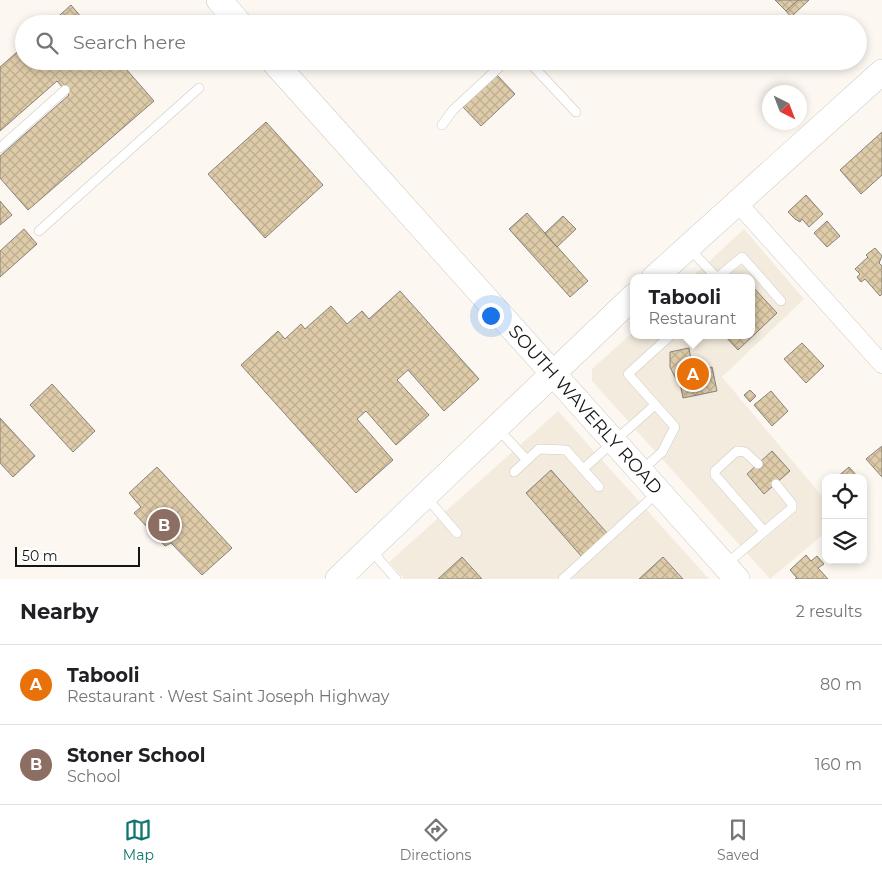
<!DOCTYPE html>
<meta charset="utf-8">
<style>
:root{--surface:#fff;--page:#f6f6f6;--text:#202124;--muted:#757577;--line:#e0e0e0;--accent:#0f766e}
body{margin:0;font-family:Montserrat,sans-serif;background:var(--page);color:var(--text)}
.controls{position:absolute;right:15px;bottom:15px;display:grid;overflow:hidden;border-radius:10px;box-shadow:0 2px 8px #0003}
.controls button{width:45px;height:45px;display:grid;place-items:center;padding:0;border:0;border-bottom:1px solid var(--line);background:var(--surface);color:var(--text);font:25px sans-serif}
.compass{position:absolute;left:762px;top:85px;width:45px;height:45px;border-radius:50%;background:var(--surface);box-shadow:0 2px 8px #0003;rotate:138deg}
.scale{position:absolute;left:15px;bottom:12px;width:125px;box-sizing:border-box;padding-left:5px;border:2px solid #161512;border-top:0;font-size:14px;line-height:18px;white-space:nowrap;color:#161512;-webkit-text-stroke:4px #fff;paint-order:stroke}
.you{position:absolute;left:490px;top:315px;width:18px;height:18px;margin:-12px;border:4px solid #fff;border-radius:50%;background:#1a73e8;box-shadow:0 0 0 8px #1a73e833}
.badge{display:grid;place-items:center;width:32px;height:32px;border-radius:50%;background:var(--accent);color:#fff;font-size:16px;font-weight:700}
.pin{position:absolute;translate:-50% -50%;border:2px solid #fff;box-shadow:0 1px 5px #0006}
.popup{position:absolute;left:630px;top:274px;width:125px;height:65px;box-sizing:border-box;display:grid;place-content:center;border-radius:10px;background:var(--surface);filter:drop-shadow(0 1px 4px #0005);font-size:16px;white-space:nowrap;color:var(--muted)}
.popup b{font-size:19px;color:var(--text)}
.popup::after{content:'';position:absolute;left:50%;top:100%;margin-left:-10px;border:10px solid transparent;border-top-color:var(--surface)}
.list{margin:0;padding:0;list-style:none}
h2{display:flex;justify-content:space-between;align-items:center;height:65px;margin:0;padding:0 20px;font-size:21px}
h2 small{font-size:16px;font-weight:400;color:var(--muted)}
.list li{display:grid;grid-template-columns:32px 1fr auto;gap:15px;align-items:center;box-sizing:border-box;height:80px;padding:0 20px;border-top:1px solid var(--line)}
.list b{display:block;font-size:19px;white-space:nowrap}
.list p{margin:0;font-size:16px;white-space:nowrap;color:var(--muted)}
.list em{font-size:16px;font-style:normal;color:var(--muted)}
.icon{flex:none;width:28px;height:28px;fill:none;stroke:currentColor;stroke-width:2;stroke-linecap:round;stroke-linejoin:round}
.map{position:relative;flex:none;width:882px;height:579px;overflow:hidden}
.search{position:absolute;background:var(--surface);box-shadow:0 2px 8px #0003;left:15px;right:15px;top:15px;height:55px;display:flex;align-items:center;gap:12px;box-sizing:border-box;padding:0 18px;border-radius:28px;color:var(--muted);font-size:19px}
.sheet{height:225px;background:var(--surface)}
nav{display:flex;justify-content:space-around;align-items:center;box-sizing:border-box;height:70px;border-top:1px solid var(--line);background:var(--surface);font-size:14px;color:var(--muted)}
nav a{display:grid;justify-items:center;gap:2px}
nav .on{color:var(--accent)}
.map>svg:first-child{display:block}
.built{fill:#f3ecde}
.building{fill:url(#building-cross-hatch);stroke:#86827c}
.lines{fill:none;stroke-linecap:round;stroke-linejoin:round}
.lane-casing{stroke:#cfcbc4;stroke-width:10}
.street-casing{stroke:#cfcbc4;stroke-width:19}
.secondary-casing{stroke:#cfcbc4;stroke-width:26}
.lane{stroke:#fff;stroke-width:9}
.street{stroke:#fff;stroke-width:18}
.secondary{stroke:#fff;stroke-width:25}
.labels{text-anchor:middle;stroke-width:4;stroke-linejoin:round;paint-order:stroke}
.street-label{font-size:18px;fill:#161512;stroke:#fff}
</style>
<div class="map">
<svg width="882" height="579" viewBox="0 0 882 579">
<defs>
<pattern id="building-cross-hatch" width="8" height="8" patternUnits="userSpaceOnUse" patternTransform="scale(1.25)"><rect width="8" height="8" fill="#decba8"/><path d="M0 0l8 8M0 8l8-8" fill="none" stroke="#bead90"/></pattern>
</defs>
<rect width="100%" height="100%" fill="#fcf8f1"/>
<!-- built -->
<g class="built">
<polygon points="744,229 804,299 722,377 826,501 826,532 770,579 592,381 592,369 634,331 634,335 752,335 752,278 691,278"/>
<polygon points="558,411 709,579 404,579 389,562"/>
</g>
<!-- building -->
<g class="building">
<polygon points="775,0 798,0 786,11"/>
<polygon points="798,0 809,0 791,17 786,11"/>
<polygon points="71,5 87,24 50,24"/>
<polygon points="24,46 24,61 98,61 103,68 111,61 119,61 154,101 28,210 0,178 0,156 69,95 57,81 0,131 0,67"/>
<polygon points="497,75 515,94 481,126 463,107"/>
<polygon points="266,122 323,185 265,238 208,174"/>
<polygon points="882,132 882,175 861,194 840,170"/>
<polygon points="806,195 823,214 809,227 802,219 800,222 795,219 788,212"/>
<polygon points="0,201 12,215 0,225"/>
<polygon points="527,213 588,281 570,297 509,229"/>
<polygon points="563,216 576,229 557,247 545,233"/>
<polygon points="827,221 840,236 827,247 814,233"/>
<polygon points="24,229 37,244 0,277 0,251"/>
<polygon points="875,248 882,256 879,263 882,266 882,294 880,296 865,279 861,282 857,277 860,274 855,269 868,257 866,255"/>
<polygon points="752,286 777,313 738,350 724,335 752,335"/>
<polygon points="400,291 479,379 444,411 408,370 397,380 429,415 396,445 366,411 357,419 393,460 356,493 241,365 278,331 285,339 301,324 305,329 331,306 347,324 362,311 369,319"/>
<polygon points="802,343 824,366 806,383 784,359"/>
<polygon points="689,348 691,360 700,358 702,369 712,367 717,391 683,398 679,378 676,379 670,367 670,352"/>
<polygon points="52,384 95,431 73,452 30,405"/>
<polygon points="750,390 756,396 750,402 744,395"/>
<polygon points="771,391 788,411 772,426 754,405"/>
<polygon points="0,418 35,456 13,477 0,463"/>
<polygon points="882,446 882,477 866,459"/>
<polygon points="772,451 790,471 764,494 747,474"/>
<polygon points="157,467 232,548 202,575 171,543 165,546 134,513 141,507 129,493"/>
<polygon points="849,467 858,477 836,478"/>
<polygon points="551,470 608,534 582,557 526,493"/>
<polygon points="806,555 811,561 817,556 824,564 818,568 828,579 795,579 797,578 790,570"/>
<polygon points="462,557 482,579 438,579"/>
<polygon points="663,557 683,579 639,579"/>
</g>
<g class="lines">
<!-- lane casing -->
<g class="lane-casing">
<g id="lane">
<polyline points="139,24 140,23"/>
<polyline points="526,61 529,62 576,112"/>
<polyline points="442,125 453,110 506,61"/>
<polyline points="0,148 65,90"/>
<polyline points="39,231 199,88"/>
<polyline points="689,248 717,278 742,257 781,301"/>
<polyline points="498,429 527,460"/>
<polyline points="758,464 745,452 737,451 715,471 715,475 764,531"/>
<polyline points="583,469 655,405"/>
<polyline points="641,471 662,452 675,427 628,374 671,335"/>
<polyline points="514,472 539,449 566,450 599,487"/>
<polyline points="426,497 457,533"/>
<polyline points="370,549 396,579"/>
<polyline points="725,565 792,508 792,504 776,484"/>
<polyline points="563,579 657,493"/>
</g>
</g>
<!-- street casing -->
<g class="street-casing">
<polyline id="street" points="737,202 882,364"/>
</g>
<!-- secondary casing -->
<g class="secondary-casing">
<g id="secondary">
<polyline points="219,0 240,24"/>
<path id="s1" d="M 273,61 L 737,579"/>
<polyline points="654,278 882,72"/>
<polyline points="338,579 634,296"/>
</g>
</g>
<!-- lane -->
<use href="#lane" class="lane"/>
<!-- street -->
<use href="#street" class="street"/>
<!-- secondary -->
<use href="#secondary" class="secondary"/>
</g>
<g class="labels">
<!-- street labels -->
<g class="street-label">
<text dy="6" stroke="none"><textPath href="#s1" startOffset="468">SOUTH WAVERLY ROAD</textPath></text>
</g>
</g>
</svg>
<div class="controls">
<button><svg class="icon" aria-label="locate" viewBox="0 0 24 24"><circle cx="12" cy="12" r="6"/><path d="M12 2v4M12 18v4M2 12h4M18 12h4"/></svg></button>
<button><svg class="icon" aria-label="layers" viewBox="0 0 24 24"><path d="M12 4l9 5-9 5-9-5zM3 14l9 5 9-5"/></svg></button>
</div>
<svg class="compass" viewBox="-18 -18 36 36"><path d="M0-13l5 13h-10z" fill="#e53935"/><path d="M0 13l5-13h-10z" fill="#757577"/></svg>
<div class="scale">50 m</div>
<div class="you"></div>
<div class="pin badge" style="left:693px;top:374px;background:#e8710a">A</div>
<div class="popup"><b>Tabooli</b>Restaurant</div>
<div class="pin badge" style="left:164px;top:525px;background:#8d6e63">B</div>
<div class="search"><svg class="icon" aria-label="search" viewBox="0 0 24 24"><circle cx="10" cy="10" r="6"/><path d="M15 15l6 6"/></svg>Search here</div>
</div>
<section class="sheet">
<h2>Nearby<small>2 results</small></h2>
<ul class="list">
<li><span class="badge" style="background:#e8710a">A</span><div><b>Tabooli</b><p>Restaurant · West Saint Joseph Highway</p></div><em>80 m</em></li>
<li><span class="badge" style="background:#8d6e63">B</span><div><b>Stoner School</b><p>School</p></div><em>160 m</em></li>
</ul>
</section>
<nav>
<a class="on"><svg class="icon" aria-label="map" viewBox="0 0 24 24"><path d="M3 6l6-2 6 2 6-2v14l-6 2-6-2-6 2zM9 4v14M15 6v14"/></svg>Map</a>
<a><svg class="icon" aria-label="directions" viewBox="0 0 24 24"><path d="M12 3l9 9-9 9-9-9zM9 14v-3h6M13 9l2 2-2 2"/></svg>Directions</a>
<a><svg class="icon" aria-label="saved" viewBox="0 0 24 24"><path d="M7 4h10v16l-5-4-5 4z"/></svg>Saved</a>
</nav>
